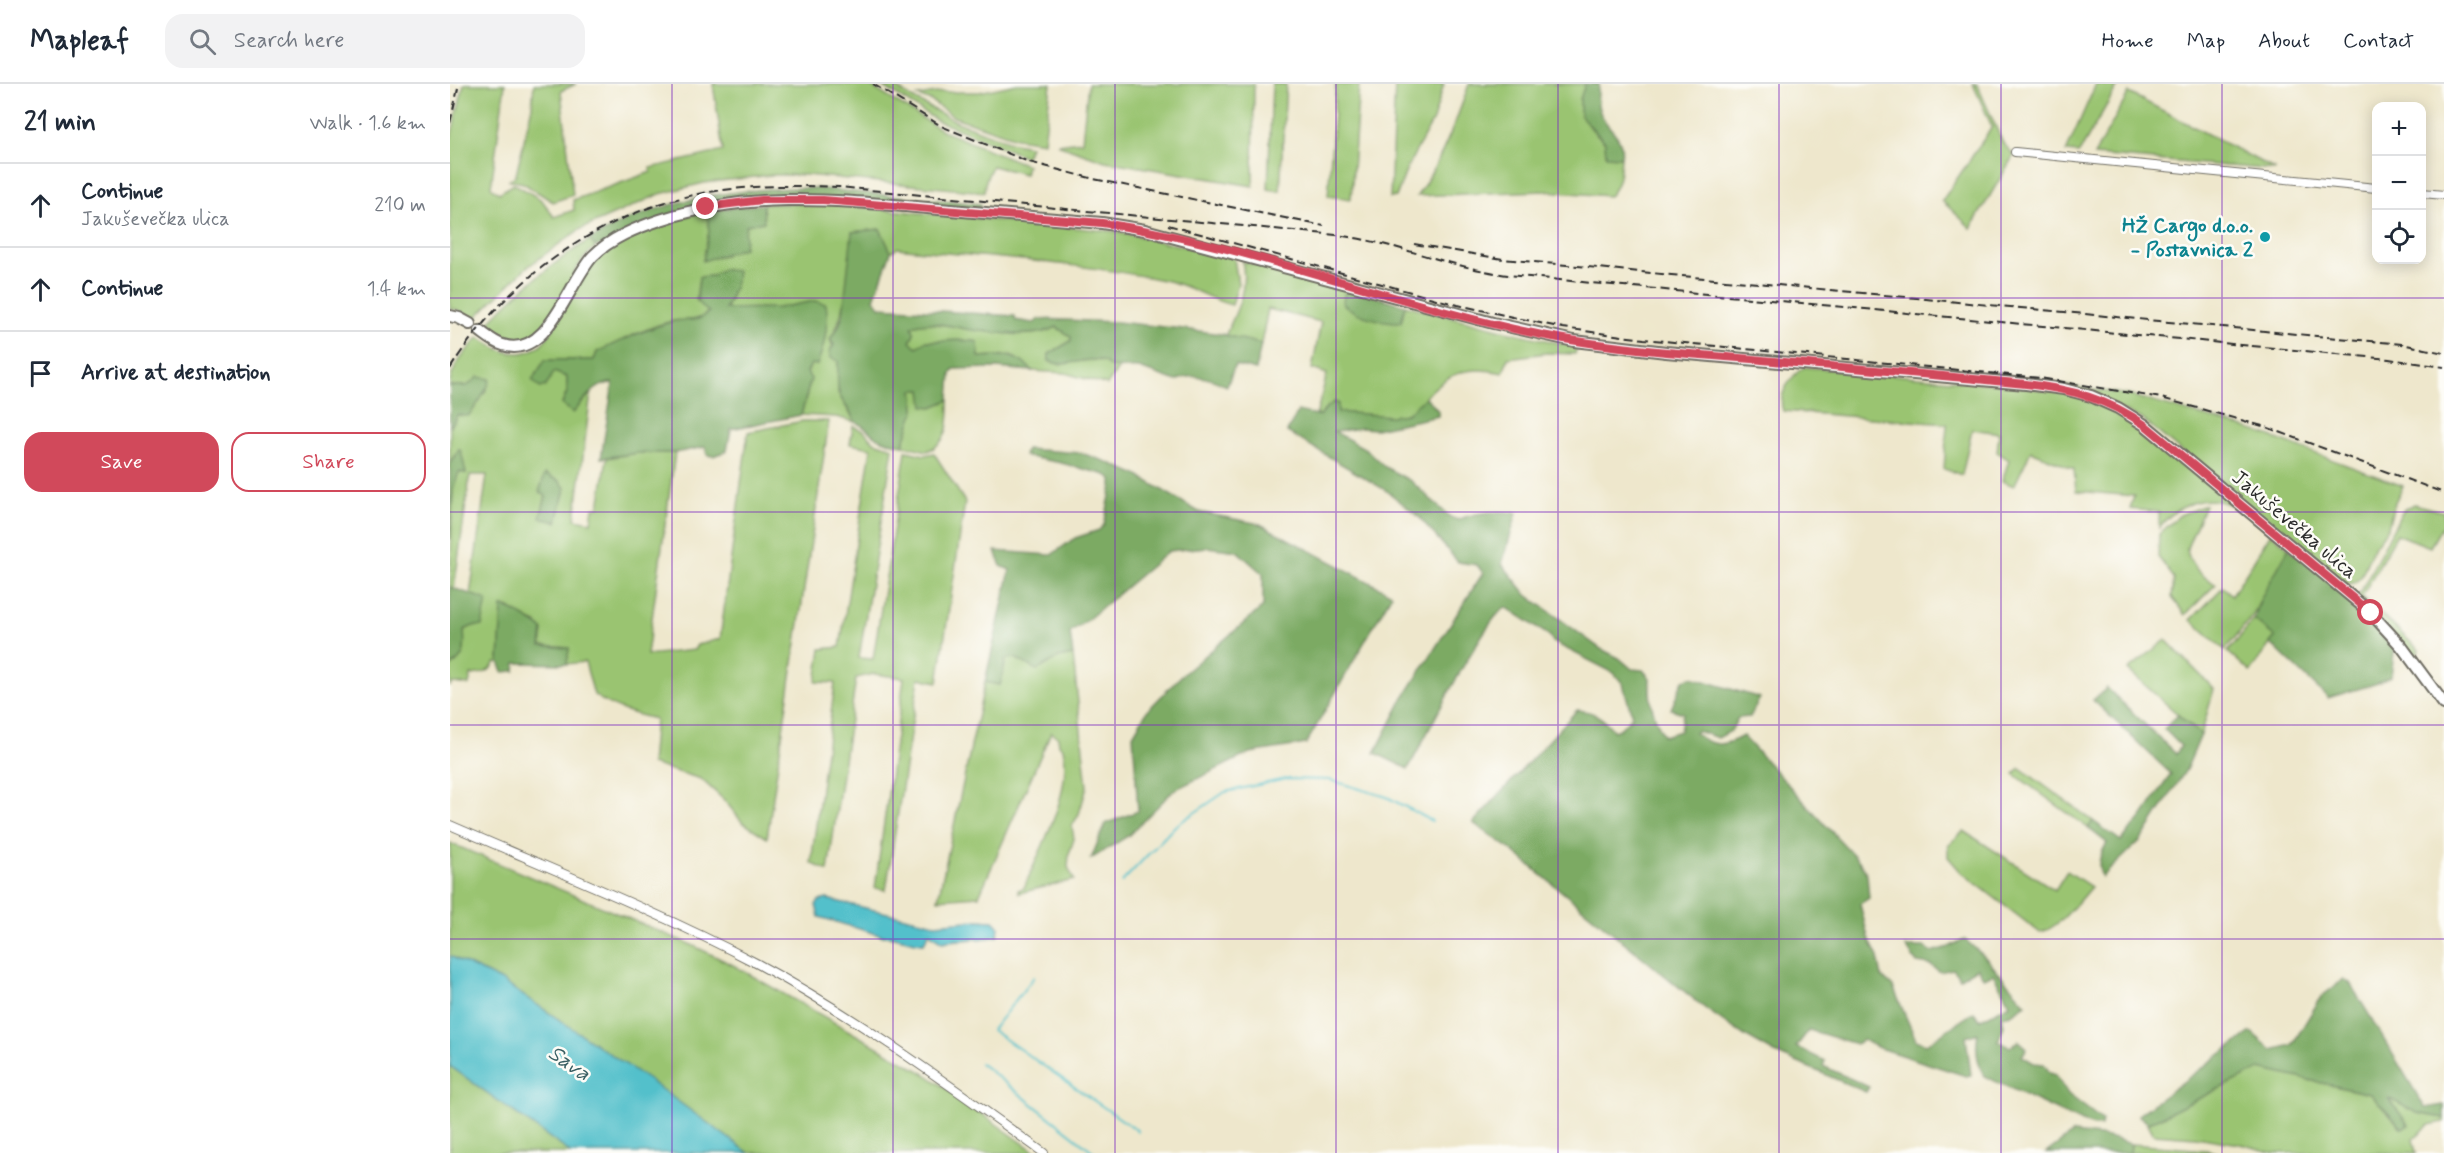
<!DOCTYPE html>
<meta charset="utf-8">
<style>
:root{--surface:#fff;--page:#f2f2f3;--text:#1f2937;--muted:#747a83;--line:#e0e1e3;--accent:#d1495b}
body{margin:0;font-family:Mynerve,sans-serif;background:var(--page);color:var(--text)}
.controls{position:absolute;right:18px;top:18px;display:grid;overflow:hidden;border-radius:12px;box-shadow:0 3px 15px #0003}
.controls button{width:54px;height:54px;display:grid;place-items:center;padding:0;border:0;border-bottom:2px solid var(--line);background:var(--surface);color:var(--text);font:30px sans-serif}
.stop{position:absolute;width:18px;height:18px;margin:-14px;border:4px solid #d1495b;border-radius:50%;background:#fff}
.stop.end{background:#d1495b;border-color:#fff;box-shadow:0 2px 6px #0008}
.list{margin:0;padding:0;list-style:none}
h2{display:flex;justify-content:space-between;align-items:center;height:78px;margin:0;padding:0 24px;font-size:26px}
h2 small{font-size:20px;font-weight:400;color:var(--muted)}
.list li{display:grid;grid-template-columns:39px 1fr auto;gap:18px;align-items:center;box-sizing:border-box;height:84px;padding:0 24px;border-top:2px solid var(--line)}
.list b{display:block;font-size:22px;white-space:nowrap}
.list p{margin:0;font-size:20px;white-space:nowrap;color:var(--muted)}
.list em{font-size:20px;font-style:normal;color:var(--muted)}
.actions{display:flex;gap:12px;padding:18px 24px}
.actions a{flex:1;padding:14px 0;border:2px solid var(--accent);border-radius:18px;text-align:center;font-size:21px;color:var(--accent)}
.actions .main{background:var(--accent);color:#fff}
.icon{flex:none;width:33px;height:33px;fill:none;stroke:currentColor;stroke-width:2;stroke-linecap:round;stroke-linejoin:round}
.map{position:relative;flex:none;width:1994px;height:1069px;overflow:hidden}
header{display:flex;align-items:center;gap:36px;box-sizing:border-box;height:84px;padding:0 30px;background:var(--surface);border-bottom:2px solid var(--line)}
header strong{font-size:28px}
nav{display:flex;gap:33px;margin-inline-start:auto;font-size:21px}
.search{width:420px;height:54px;background:var(--page);display:flex;align-items:center;gap:15px;box-sizing:border-box;padding:0 21px;border-radius:18px;color:var(--muted);font-size:22px}
main{display:flex}
aside{flex:1;background:var(--surface)}
.map>svg:first-child{display:block}
.green{fill:#9ac471;stroke:#62784e;stroke-width:1.5;fill-rule:evenodd}
.forest{fill:#7baa63;stroke:#536a47;stroke-width:1.5}
.water{fill:#53c0cb;stroke:#3f767b;stroke-width:1.5}
.lines{fill:none;stroke-linecap:round;stroke-linejoin:round}
.stream{stroke:#53c0cb;stroke-width:2}
.minor-casing{stroke:#6f6d63;stroke-width:10}
.secondary-casing{stroke:#6f6d63;stroke-width:14}
.minor{stroke:#fff;stroke-width:8}
.secondary{stroke:#fff;stroke-width:10}
.rail{stroke:#2b2b2b;stroke-width:2;stroke-dasharray:9 4.5;stroke-linecap:butt}
.route{stroke:#d1495b;stroke-width:8}
.grid{fill:none;stroke:#7b2cbf;stroke-width:1.5;stroke-opacity:0.55}
.culture-dot{fill:#0f9aa8;stroke:#fdfcf7;stroke-width:2}
.labels{text-anchor:middle;stroke-width:5;stroke-linejoin:round;paint-order:stroke}
.culture-label{font-size:21px;font-weight:bold;fill:#0d838f;stroke:#fdfcf7;text-anchor:end}
.street-label{font-size:21px;fill:#2b2b2b;stroke:#fdfcf7}
.water-label{font-size:22px;font-style:italic;fill:#395f63;stroke:#fdfcf7}
</style>
<header>
<strong>Mapleaf</strong>
<div class="search"><svg class="icon" aria-label="search" viewBox="0 0 24 24"><circle cx="10" cy="10" r="6"/><path d="M15 15l6 6"/></svg>Search here</div>
<nav><a>Home</a><a>Map</a><a>About</a><a>Contact</a></nav>
</header>
<main>
<aside>
<h2>21 min<small>Walk · 1.6 km</small></h2>
<ul class="list">
<li><svg class="icon" aria-label="ahead" viewBox="0 0 24 24"><path d="M12 20V5M6 11l6-6 6 6"/></svg><div><b>Continue</b><p>Jakuševečka ulica</p></div><em>210 m</em></li>
<li><svg class="icon" aria-label="ahead" viewBox="0 0 24 24"><path d="M12 20V5M6 11l6-6 6 6"/></svg><div><b>Continue</b></div><em>1.4 km</em></li>
<li><svg class="icon" aria-label="arrive" viewBox="0 0 24 24"><path d="M6 21V4h12l-3 4 3 4H6"/></svg><div><b>Arrive at destination</b></div></li>
</ul>
<div class="actions"><a class="main">Save</a><a>Share</a></div>
</aside>
<div class="map">
<svg width="1994" height="1069" viewBox="0 0 1994 1069">
<rect width="100%" height="100%" fill="#fdfcf7"/>
<filter id="ink" filterUnits="userSpaceOnUse"><feTurbulence type="fractalNoise" baseFrequency=".0167" numOctaves="2"/><feDisplacementMap in="SourceGraphic" scale="12" xChannelSelector="R" yChannelSelector="G"/><feConvolveMatrix kernelMatrix="1 2 1 2 8 2 1 2 1" color-interpolation-filters="sRGB"/></filter>
<filter id="wash" filterUnits="userSpaceOnUse"><feTurbulence type="fractalNoise" baseFrequency=".008" numOctaves="4" result="noise"/><feDisplacementMap in="SourceGraphic" scale="24" xChannelSelector="R" yChannelSelector="G"/><feGaussianBlur stdDeviation="1.35" result="paint"/><feColorMatrix in="noise" values="0 0 0 0 0 0 0 0 0 0 0 0 0 0 0 0 0 1.4 0 .05"/><feComposite in="paint" operator="in"/></filter>
<g filter="url(#wash)">
<rect width="100%" height="100%" fill="#eee7cc"/>
<!-- green -->
<g class="green">
<polygon points="14,0 55,0 41,103 49,109 64,100 68,102 92,116 104,133 124,126 123,116 201,88 200,84 273,67 263,0 417,0 495,48 577,81 575,90 542,82 536,96 534,108 356,91 321,91 254,99 210,110 129,146 76,184 23,236 9,226 0,225 0,57"/>
<polygon points="84,0 126,0 111,7 123,111 103,118 73,99 59,96 66,91 82,22"/>
<polygon points="429,0 441,0 462,14 507,38 560,58 580,62 576,73 486,36"/>
<polygon points="567,0 601,0 594,58 566,54 504,33 481,17 468,12 492,8 529,8"/>
<polygon points="638,0 804,0 803,102 655,77 607,60 632,57"/>
<polygon points="822,0 836,0 830,107 818,105"/>
<polygon points="886,0 909,0 901,115 878,112"/>
<polygon points="945,0 994,0 983,36 958,82 946,113 940,114"/>
<path d="M 1019,0 L 1135,0 C 1126,28 1134,40 1155,58 L 1157,71 L 1171,73 C 1170,87 1170,101 1159,112 L 1094,107 L 967,112 C 990,79 1006,39 1019,0 Z"/>
<polygon points="1523,0 1527,0 1553,59 1564,71 1521,144 1492,117 1542,43"/>
<polygon points="1646,0 1669,0 1629,69 1616,68"/>
<polygon points="1679,9 1826,86 1644,71"/>
<path d="M 313,120 L 377,120 L 670,148 L 784,174 L 788,200 L 782,221 C 760,216 741,202 718,197 C 628,178 538,174 447,164 L 441,168 L 430,145 L 402,148 C 402,176 396,233 380,255 L 388,277 L 388,309 L 405,338 L 386,333 L 351,331 L 357,311 L 357,289 L 361,280 L 367,281 L 375,253 L 365,217 L 328,224 L 275,225 L 280,216 L 286,187 L 272,185 L 263,192 L 249,193 L 246,216 L 259,227 C 248,238 239,236 225,237 C 209,237 164,260 147,268 L 144,276 L 95,276 L 96,302 L 104,288 L 117,293 L 117,308 L 112,320 L 123,329 L 141,309 L 125,435 L 141,438 L 143,424 L 149,423 L 157,374 L 188,369 L 225,369 L 197,571 L 244,566 L 247,561 L 270,555 L 298,348 L 353,337 L 379,337 L 317,754 L 292,738 L 275,717 L 251,695 L 201,680 L 205,635 C 183,630 162,624 144,611 L 135,578 L 117,580 L 119,564 L 90,562 L 87,539 L 71,533 L 58,523 L 52,523 L 49,578 L 45,579 C 39,589 32,590 21,591 L 19,601 L 3,599 L 0,602 L 0,583 C 16,573 15,564 14,546 L 23,542 L 36,516 L 20,511 L 37,391 L 20,391 L 4,505 L 0,503 L 3,405 L 9,387 L 15,389 L 9,365 L 0,379 L 0,344 L 7,331 L 12,330 L 34,309 L 22,300 L 17,302 L 0,302 C 0,284 17,266 29,253 C 44,265 65,275 84,265 C 102,257 114,221 125,204 C 133,191 142,179 154,169 C 182,146 223,136 257,127 L 259,148 L 253,176 L 275,171 ZM 115,404 L 107,438 L 91,434 L 96,412 Z"/>
<path d="M 139,156 L 146,163 C 137,170 130,178 125,188 C 111,210 91,266 58,258 C 49,255 41,250 33,245 C 64,209 100,181 139,156 Z"/>
<path d="M 792,177 L 899,205 L 951,238 L 955,221 L 1056,247 L 1127,263 L 1125,270 L 1097,269 L 1058,274 L 1053,289 C 1021,282 1002,286 978,310 C 972,316 966,325 958,329 C 944,337 891,330 876,324 L 871,332 L 866,332 L 877,290 L 862,285 L 871,238 L 818,225 L 811,260 L 775,252 C 787,227 798,205 792,177 Z"/>
<path d="M 472,239 C 506,239 578,262 606,243 L 621,253 L 621,257 L 599,270 L 599,277 C 618,286 646,266 660,283 L 670,282 L 657,301 L 615,289 L 583,287 L 561,271 L 529,273 L 528,258 C 513,254 492,258 475,257 L 467,263 L 460,258 L 464,249 L 461,242 Z"/>
<path d="M 1354,283 L 1559,301 L 1628,311 L 1675,332 L 1790,423 C 1782,422 1775,418 1767,417 C 1744,413 1722,426 1709,444 L 1709,428 L 1680,425 L 1684,412 L 1626,407 L 1624,385 L 1581,367 L 1564,402 L 1552,397 L 1559,376 L 1547,368 L 1549,349 L 1522,345 L 1512,391 L 1494,385 L 1497,340 L 1333,327 C 1327,311 1341,292 1354,283 Z"/>
<polygon points="1611,301 1679,311 1805,347 1953,402 1944,420 1938,444 1923,464 1911,493 1904,499 1892,501 1692,335"/>
<path d="M 463,305 L 472,306 L 482,323 L 499,316 C 499,337 500,359 477,367 L 453,361 L 465,325 Z"/>
<polygon points="403,342 414,347 424,358 443,364 409,574 423,575 456,367 475,371 484,369 515,418 488,598 469,594 436,806 425,804 454,594 424,590 406,594 378,787 361,779 385,599 366,598 371,565 390,563 421,364 400,360"/>
<polygon points="1964,420 1994,428 1994,439 1980,463 1947,450 1912,512 1969,566 1965,575 1907,514 1953,426"/>
<path d="M 1755,421 L 1737,464 C 1738,480 1753,494 1766,500 L 1735,531 L 1722,513 L 1724,494 L 1708,473 L 1709,450 L 1730,431 Z"/>
<polygon points="1821,449 1842,467 1813,511 1803,531 1775,566 1741,536 1773,503 1782,511"/>
<polygon points="1804,535 1825,553 1800,588 1778,568"/>
<polygon points="1716,556 1764,605 1751,651 1678,586"/>
<path d="M 623,571 L 637,703 L 629,730 L 622,742 L 624,755 L 619,770 L 618,783 L 624,796 L 569,809 L 568,806 L 574,804 C 591,762 623,709 613,664 L 609,661 L 608,653 L 601,648 L 529,812 L 488,815 L 535,598 L 550,601 L 556,575 L 565,574 L 588,586 L 608,574 Z"/>
<polygon points="1570,684 1643,737 1638,744 1564,690"/>
<path d="M 1514,747 L 1605,806 L 1617,787 L 1641,803 C 1630,815 1606,848 1589,848 L 1511,788 L 1498,773 L 1498,761 Z"/>
<polygon points="0,759 244,862 283,881 477,991 587,1069 299,1069 193,992 50,896 0,872"/>
<polygon points="0,982 121,1069 0,1069"/>
<polygon points="1810,985 1920,1010 1952,1044 1958,1041 1937,1013 1967,1029 1994,1034 1994,1038 1979,1041 1963,1055 1966,1069 1824,1069 1790,1060 1745,1053 1703,1050 1698,1039"/>
<polygon points="1681,1060 1756,1066 1768,1069 1680,1069"/>
</g>
<!-- forest -->
<g class="forest">
<path d="M 1135,0 L 1149,0 C 1148,9 1146,19 1150,28 C 1157,47 1175,50 1171,73 L 1156,72 L 1155,58 L 1130,31 L 1130,15 Z"/>
<path d="M 363,104 L 531,120 L 530,126 L 280,116 L 146,163 L 139,156 C 210,114 282,104 363,104 Z"/>
<polygon points="313,120 314,138 296,141 294,164 253,177 259,148 257,127"/>
<path d="M 430,145 L 441,168 L 424,215 L 431,223 L 565,232 L 565,236 L 584,239 L 589,235 L 667,238 L 734,245 L 771,250 L 811,260 L 806,286 L 785,281 L 777,302 C 760,294 743,288 726,297 L 689,284 L 660,283 C 646,265 618,287 599,277 L 599,270 L 621,257 L 621,253 L 607,243 C 586,255 546,249 522,246 C 501,243 482,235 462,242 L 464,249 L 460,258 L 467,263 L 475,257 C 493,258 512,254 528,258 L 529,273 C 554,272 564,268 583,287 L 546,284 L 504,285 L 501,290 L 499,316 L 482,323 L 474,322 L 472,306 L 463,306 L 465,325 L 453,361 C 443,359 429,357 421,349 C 415,344 413,341 405,338 C 402,328 394,321 390,312 C 386,302 388,288 388,277 L 381,274 L 379,268 L 384,261 L 380,255 L 388,244 L 393,230 L 402,148 Z"/>
<path d="M 272,185 L 287,187 L 285,202 L 275,225 L 328,224 L 365,217 L 376,220 C 379,242 375,261 367,281 L 361,280 L 357,288 L 361,295 L 351,331 L 281,345 L 277,367 L 263,372 L 257,371 L 255,363 L 225,369 L 188,369 L 151,374 L 163,299 C 145,299 133,317 123,329 L 112,320 L 117,308 L 117,293 L 104,288 L 96,302 L 90,304 L 82,296 L 95,276 L 144,276 L 147,268 C 171,257 195,245 221,238 C 235,233 246,241 259,228 C 241,217 249,211 249,193 L 262,192 Z"/>
<path d="M 899,205 L 955,221 L 951,238 C 930,238 910,234 893,220 L 894,210 Z"/>
<path d="M 28,293 L 40,295 C 40,302 23,328 18,332 L 7,331 L 0,344 L 0,302 L 17,302 Z"/>
<path d="M 976,313 L 989,328 L 988,332 L 926,345 L 911,344 L 885,348 L 916,365 L 935,383 L 961,397 L 1000,433 L 1008,436 C 1027,427 1047,427 1067,429 L 1052,480 L 1077,511 L 1151,565 L 1169,574 L 1182,585 L 1193,586 L 1200,594 C 1199,617 1203,633 1214,652 L 1230,647 L 1233,629 L 1221,625 L 1233,596 L 1242,593 L 1310,614 L 1300,633 L 1288,634 L 1281,647 L 1268,654 L 1247,647 L 1245,649 C 1262,664 1275,662 1293,652 L 1409,777 L 1417,790 L 1419,814 L 1410,820 L 1418,853 L 1428,873 L 1432,893 L 1443,903 L 1466,956 L 1476,960 L 1524,928 L 1530,936 L 1560,920 L 1543,890 L 1534,894 L 1527,884 L 1510,894 L 1502,885 L 1490,888 L 1481,881 L 1467,879 L 1456,863 L 1474,863 L 1481,868 L 1499,863 L 1514,855 L 1534,872 L 1576,920 L 1561,930 L 1552,932 L 1554,942 L 1548,957 L 1560,963 L 1569,957 L 1577,964 L 1572,972 L 1584,979 L 1594,980 L 1600,989 L 1606,991 L 1618,1010 L 1652,1036 L 1651,1042 L 1644,1042 L 1632,1038 L 1534,992 C 1527,977 1525,965 1528,949 L 1516,953 L 1521,991 L 1516,992 L 1429,964 L 1413,956 L 1406,960 L 1359,946 L 1346,963 L 1375,977 L 1373,982 L 1419,1003 L 1416,1008 L 1325,969 L 1295,952 L 1257,926 L 1056,762 L 1023,739 L 1127,626 C 1145,627 1153,634 1164,647 L 1171,644 L 1182,632 L 1173,600 L 1164,589 L 1103,558 L 1100,552 L 1056,523 C 1034,534 974,657 958,685 L 925,669 L 954,613 L 1033,489 L 1027,481 L 1008,478 L 969,433 L 937,407 L 837,348 L 848,327 L 870,332 L 876,324 L 884,318 L 888,319 L 888,328 L 941,332 L 957,330 Z"/>
<polygon points="9,365 11,367 16,389 9,388 3,405 0,456 0,379"/>
<polygon points="576,365 631,369 657,378 687,391 749,428 810,440 942,510 856,660 800,669 724,706 678,752 641,775 655,740 688,727 683,651 697,627 732,591 813,523 813,490 787,467 757,463 719,467 636,537 620,548 623,571 608,574 587,586 565,574 556,575 550,601 535,598 560,486 551,482 545,467 601,471 625,454 649,446 654,441 662,402 662,395 656,391 611,379 574,372"/>
<polygon points="95,390 110,397 115,404 107,438 90,434 96,412 89,408"/>
<polygon points="1839,464 1911,525 1945,561 1941,592 1928,599 1878,614 1820,559 1825,553 1804,535 1811,514"/>
<path d="M 0,503 L 37,516 L 32,542 L 23,542 L 14,546 C 15,564 17,572 0,583 Z"/>
<path d="M 52,523 C 59,523 88,540 93,546 L 91,562 L 119,564 L 117,580 L 66,579 L 65,587 L 53,588 L 49,578 Z"/>
<path d="M 1657,604 L 1726,670 L 1731,662 L 1714,645 L 1728,631 L 1751,651 L 1736,686 L 1691,756 L 1652,793 C 1646,780 1650,771 1657,759 L 1638,744 L 1643,737 L 1671,757 L 1692,733 L 1721,690 L 1643,616 Z"/>
<polygon points="1894,895 1900,899 1975,1024 1994,1021 1994,1034 1967,1029 1938,1014 1959,1041 1952,1044 1920,1010 1810,985 1698,1039 1688,1031 1801,948 1822,966 1842,961 1871,913"/>
<polygon points="1623,1049 1658,1053 1681,1060 1680,1069 1596,1069"/>
</g>
<!-- water -->
<g class="water">
<path d="M 377,815 L 485,840 L 528,836 L 543,837 L 549,843 L 548,852 C 529,857 511,854 492,858 L 479,849 L 474,859 C 459,859 447,851 433,852 L 369,833 L 366,821 L 369,817 Z"/>
<polygon points="0,872 50,896 193,992 299,1069 121,1069 0,982"/>
</g>
<g class="lines">
<!-- stream -->
<g class="stream">
<polyline points="672,798 725,742 775,708 836,695 880,696 937,713 982,737"/>
<polyline points="584,893 542,946 688,1047"/>
<polyline points="530,979 645,1069"/>
</g>
</g>
</g>
<g filter="url(#ink)">
<g class="lines">
<!-- minor casing -->
<g class="minor-casing">
<g id="minor">
<polyline points="1565,68 1926,104"/>
<polyline points="1972,109 1994,111"/>
<path d="M 0,741 C 103,786 207,827 306,879 C 407,933 502,1003 594,1069"/>
</g>
</g>
<!-- secondary casing -->
<g class="secondary-casing">
<g id="secondary">
<polyline points="0,232 9,234 20,240"/>
<path d="M 30,247 C 37,252 45,259 53,261 C 98,276 119,197 143,172 C 161,154 186,144 210,136 C 297,108 378,115 466,123 C 528,128 590,134 652,139 L 695,146 L 1043,239 L 1124,257 L 1216,268 L 1576,300 L 1614,305 L 1641,312 L 1668,324 L 1695,341 L 1921,529 L 1952,563 L 1994,620"/>
</g>
</g>
<!-- minor -->
<use href="#minor" class="minor"/>
<!-- secondary -->
<use href="#secondary" class="secondary"/>
<!-- rail -->
<g class="rail">
<polyline points="423,0 491,42 579,78 644,95 874,142"/>
<polyline points="0,39 9,0"/>
<polyline points="718,141 1008,221 1113,244 1194,255 1590,294 1711,314 1816,343 1994,409"/>
<polyline points="964,160 1053,175 1952,260 1994,269"/>
<path d="M 0,285 C 54,198 146,131 248,110 C 295,101 341,101 389,103 L 886,151 C 944,158 999,183 1058,191 L 1939,275 L 1994,283"/>
</g>
</g>
</g>
<g class="lines" filter="url(#ink)">
<!-- route -->
<path class="route" d="M 256,123 L 312,116 L 373,116 L 652,139 C 802,161 944,221 1092,251 C 1165,265 1239,270 1312,276 C 1400,284 1488,291 1576,300 C 1620,305 1658,315 1695,341 L 1921,529"/>
</g>
<!-- grid -->
<path class="grid" d="M 222,0 L 222,1069M 443,0 L 443,1069M 665,0 L 665,1069M 886,0 L 886,1069M 1108,0 L 1108,1069M 1329,0 L 1329,1069M 1551,0 L 1551,1069M 1772,0 L 1772,1069M 0,214 L 1994,214M 0,428 L 1994,428M 0,641 L 1994,641M 0,855 L 1994,855"/>
<!-- markers -->
<circle class="culture-dot" cx="1815" cy="153" r="6"/>
<g class="labels">
<!-- culture labels -->
<g class="culture-label">
<text x="1803" y="148">HŽ Cargo d.o.o.<tspan x="1803" dy="24">- Postavnica 2</tspan></text>
</g>
<!-- street labels -->
<g class="street-label">
<text transform="translate(1845 440) rotate(40)" y="7">Jakuševečka ulica</text>
</g>
<!-- water labels -->
<g class="water-label">
<text transform="translate(120 978) rotate(34)" y="8">Sava</text>
</g>
</g>
</svg>
<div class="controls">
<button>+</button>
<button>−</button>
<button><svg class="icon" aria-label="locate" viewBox="0 0 24 24"><circle cx="12" cy="12" r="6"/><path d="M12 2v4M12 18v4M2 12h4M18 12h4"/></svg></button>
</div>
<div class="stop" style="left:1921px;top:529px"></div>
<div class="stop end" style="left:256px;top:123px"></div>
</div>
</main>
